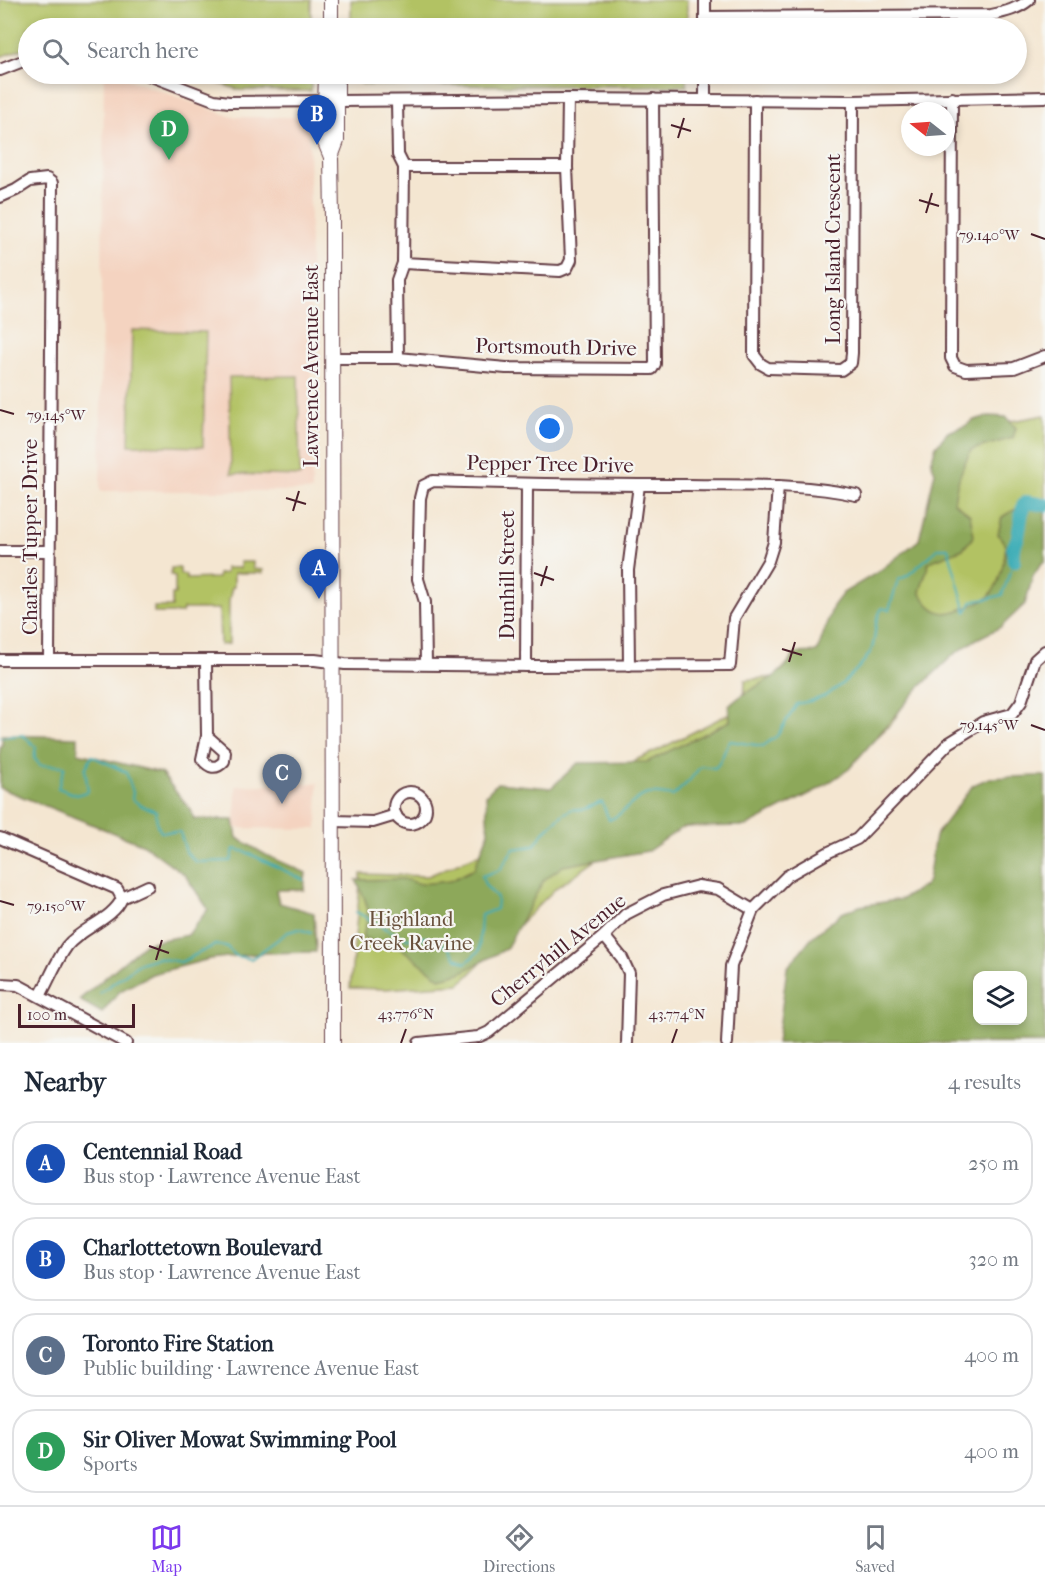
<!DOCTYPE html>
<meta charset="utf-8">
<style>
:root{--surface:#fff;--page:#f2f2f3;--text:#1f2937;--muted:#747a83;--line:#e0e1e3;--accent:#7c3aed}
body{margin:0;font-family:"IM FELL French Canon",serif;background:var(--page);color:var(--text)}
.controls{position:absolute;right:18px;bottom:18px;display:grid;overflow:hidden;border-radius:12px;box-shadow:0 3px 9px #0003}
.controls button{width:54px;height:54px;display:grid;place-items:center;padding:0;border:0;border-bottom:2px solid var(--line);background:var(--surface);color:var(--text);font:30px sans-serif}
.compass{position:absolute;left:901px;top:102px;width:54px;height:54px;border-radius:50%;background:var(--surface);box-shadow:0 3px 9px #0003;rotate:287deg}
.scale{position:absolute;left:18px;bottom:15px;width:117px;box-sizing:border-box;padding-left:6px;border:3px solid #4a1f2b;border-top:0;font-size:16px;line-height:21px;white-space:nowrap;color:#4a1f2b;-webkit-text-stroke:4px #f6f6f2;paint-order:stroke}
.you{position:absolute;left:550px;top:429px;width:21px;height:21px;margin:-15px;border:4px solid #fff;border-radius:50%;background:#1a73e8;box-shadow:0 0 0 9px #1a73e833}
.badge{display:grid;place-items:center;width:39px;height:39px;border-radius:50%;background:var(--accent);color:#fff;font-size:20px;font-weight:700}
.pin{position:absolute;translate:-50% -50px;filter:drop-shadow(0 2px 3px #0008)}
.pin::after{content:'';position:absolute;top:32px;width:21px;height:18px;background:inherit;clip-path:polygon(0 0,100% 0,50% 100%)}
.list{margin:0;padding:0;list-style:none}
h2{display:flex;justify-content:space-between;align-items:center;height:78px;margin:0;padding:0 24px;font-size:26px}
h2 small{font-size:20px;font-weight:400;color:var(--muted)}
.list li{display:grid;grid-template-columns:39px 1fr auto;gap:18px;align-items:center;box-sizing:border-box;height:84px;margin:0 12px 12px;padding:0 12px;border:2px solid var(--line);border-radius:24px}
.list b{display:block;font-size:22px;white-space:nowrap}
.list p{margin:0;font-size:20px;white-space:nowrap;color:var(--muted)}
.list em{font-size:20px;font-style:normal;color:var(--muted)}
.icon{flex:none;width:33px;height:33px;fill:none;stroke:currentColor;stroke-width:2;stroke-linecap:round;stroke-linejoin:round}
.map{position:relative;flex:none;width:1045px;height:1043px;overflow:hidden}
.search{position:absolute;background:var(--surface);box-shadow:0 3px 9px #0003;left:18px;right:18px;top:18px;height:66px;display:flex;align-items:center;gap:15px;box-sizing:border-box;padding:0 21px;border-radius:33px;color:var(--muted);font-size:22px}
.sheet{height:462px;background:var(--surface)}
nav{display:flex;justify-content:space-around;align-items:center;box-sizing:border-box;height:84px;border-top:2px solid var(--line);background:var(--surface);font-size:16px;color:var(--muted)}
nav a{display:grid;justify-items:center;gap:3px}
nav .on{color:var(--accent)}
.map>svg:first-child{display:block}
.built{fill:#f4d3c0}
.green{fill:#b2c264;stroke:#7e7048;stroke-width:1.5}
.forest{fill:#8da85a;stroke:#6c6442;stroke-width:1.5;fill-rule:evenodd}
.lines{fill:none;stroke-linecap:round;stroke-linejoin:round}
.stream{stroke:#3aacb5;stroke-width:2}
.river{stroke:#3aacb5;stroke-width:14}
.minor-casing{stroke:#643d44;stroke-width:14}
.major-casing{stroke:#643d44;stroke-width:16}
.minor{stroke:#fff;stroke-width:10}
.major{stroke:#fff;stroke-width:14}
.ticks{fill:none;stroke:#4a1f2b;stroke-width:2}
.labels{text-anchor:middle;stroke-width:4.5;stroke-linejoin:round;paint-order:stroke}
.street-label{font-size:21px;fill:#4a1f2b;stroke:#f6f6f2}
.park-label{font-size:21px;fill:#69503c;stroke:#f6f6f2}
.ticks-label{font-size:15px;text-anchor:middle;fill:#4a1f2b;stroke:#f6f6f2;stroke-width:4.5;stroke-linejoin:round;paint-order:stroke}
</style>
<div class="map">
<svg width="1045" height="1043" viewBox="0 0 1045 1043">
<rect width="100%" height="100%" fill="#f6f6f2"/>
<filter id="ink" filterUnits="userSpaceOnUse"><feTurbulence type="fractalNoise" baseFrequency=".0167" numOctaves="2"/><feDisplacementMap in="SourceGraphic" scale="12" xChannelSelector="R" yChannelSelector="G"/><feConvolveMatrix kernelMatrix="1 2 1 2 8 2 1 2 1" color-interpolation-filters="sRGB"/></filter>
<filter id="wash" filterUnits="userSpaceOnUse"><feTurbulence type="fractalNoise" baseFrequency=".008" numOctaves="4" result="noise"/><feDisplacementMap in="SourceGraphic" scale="24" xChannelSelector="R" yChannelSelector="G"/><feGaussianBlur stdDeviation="1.35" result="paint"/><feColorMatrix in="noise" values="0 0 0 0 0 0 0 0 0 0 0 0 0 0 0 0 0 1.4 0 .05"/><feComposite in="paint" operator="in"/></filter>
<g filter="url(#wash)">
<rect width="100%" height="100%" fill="#f4e6d1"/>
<!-- built -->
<g class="built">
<polygon points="104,74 114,74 232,117 309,117 312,491 100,491"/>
<polygon points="318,783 317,829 235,828 236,786"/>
</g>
<!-- green -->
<g class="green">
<polygon points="0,0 311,0 311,28 28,28 28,47 0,57"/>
<rect x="351" y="0" width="336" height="28"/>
<polygon points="189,74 311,74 311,91 240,90"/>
<polygon points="352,74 687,74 687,86 368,85 360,83"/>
<polygon points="132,330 206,332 203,447 129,445"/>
<polygon points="298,376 300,476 231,474 229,377"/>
<polygon points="1045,415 1045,513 1019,568 938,649 892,723 853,760 690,826 614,848 556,888 460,984 385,989 350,988 361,874 428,876 486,851 595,778 660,749 744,706 745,680 833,671 915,556 963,430"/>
<polygon points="240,562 253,562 253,569 263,570 263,573 234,573 234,587 232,587 229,600 229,644 220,645 219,609 183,609 182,613 154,613 154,607 172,607 172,594 175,594 175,576 171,575 171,568 180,568 180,574 186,575 186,579 218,578 218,574 226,573 226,568 240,568"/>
</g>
<!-- forest -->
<g class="forest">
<path d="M 989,416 L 1006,417 L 1016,428 L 1013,438 L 971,450 C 962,467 956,483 954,502 L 970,515 L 974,536 L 963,549 L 929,562 L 920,592 C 933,616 946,617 970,606 C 975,604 983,602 987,598 C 1000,587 1004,562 1006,546 L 998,534 L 1002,517 C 1016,508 1028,502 1045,505 L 1045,562 L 1042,563 L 1033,576 L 1025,604 L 1001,627 L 977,639 L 953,655 L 918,689 L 849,769 L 819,789 L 747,826 L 683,827 L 648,851 L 563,866 L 544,880 L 506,949 L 460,973 L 440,978 L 398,946 L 386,948 L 362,937 C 372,911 368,904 356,880 L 403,879 L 421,884 L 450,881 L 474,869 L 488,834 L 486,795 L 497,783 L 551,788 L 578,763 L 647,762 L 730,721 L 729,706 C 743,691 761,686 777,674 C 785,668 790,661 796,653 L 817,652 L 833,606 L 843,593 L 878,572 L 919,540 L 935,472 L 931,462 L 936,446 L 948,432 L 965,426 L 974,420 Z"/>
<polygon points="2,735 78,737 78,753 161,773 190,809 194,819 234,820 237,838 266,855 306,873 304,890 276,890 279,903 314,913 316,952 264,953 210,959 152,974 120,991 102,1013 79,1000 146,943 188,935 208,909 185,875 144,845 0,788 0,747 2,747"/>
<path d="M 1037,776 L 1045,776 L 1045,1043 L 777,1043 L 787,968 L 811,938 L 842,913 L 860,906 L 902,899 L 924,886 L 928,881 L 935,836 L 973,785 L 989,778 ZM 1022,975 L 1022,1020 L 978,1020 L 978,975 Z"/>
</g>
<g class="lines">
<!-- stream -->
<g class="stream">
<polyline points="0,737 23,735 36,747 34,758 40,765 65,766 58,788 77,795 88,791 85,769 92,756 126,772 133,792 132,799 142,806 156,811 157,825 161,832 180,832 186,852 196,862 231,861 234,849 246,852 304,880"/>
<path d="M 356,912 C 376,921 404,946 425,937 L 448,947 L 456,958 L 466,963 L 479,951 L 481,915 L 496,909 L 497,898 L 485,885 L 482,876 L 500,870 L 513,849 L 534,846 L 543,833 L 562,815 L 572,809 L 582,810 L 602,802 L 609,820 C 624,814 632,800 645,795 C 653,792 664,795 673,796 L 689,781 L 701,766 L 715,768 C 724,760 723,750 730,741 L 763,746 L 777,736 L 797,704 C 805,702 813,701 820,698 C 835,693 870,660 873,645 C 877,628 873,625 882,608 L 889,610 L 898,580 L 907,576 L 939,548 L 948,548 L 966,612 L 973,601 L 987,599 L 1002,595 L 1014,561"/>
<polyline points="100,993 140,963 157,958 181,962 215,945 226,946 236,956 251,959 288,932 299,929 311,933"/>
</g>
<!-- river -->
<polyline class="river" points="1014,561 1013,549 1018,537 1023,506 1026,502 1045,505"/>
</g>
</g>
<g filter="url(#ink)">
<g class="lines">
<!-- minor casing -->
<g class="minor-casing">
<g id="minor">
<path d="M 705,17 L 991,15 C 1005,12 1018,9 1029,0"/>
<polyline points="705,28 705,0"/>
<polyline points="0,70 28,59"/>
<polyline points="146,74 214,100 229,102 568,99 853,101 1045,97"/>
<polyline points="952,98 951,358 955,366 966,370 1014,368 1045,356"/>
<polyline points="705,99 705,74"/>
<polyline points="755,100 754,355 761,364 768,368 841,370 851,363 852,353 853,101"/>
<polyline points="397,102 398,155 404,167"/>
<polyline points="567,167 404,167 403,263 560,271 567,268 571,260 567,167 568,99"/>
<polyline points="0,197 16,190 30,181 47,179 52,183 49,660"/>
<polyline points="332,358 398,358 506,368 652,369 655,364 653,99"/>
<polyline points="398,358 397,280 403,263"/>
<polyline points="0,551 49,551"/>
<polyline points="0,660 315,660 345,664 536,666 730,665 734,618 768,561 774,542 778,486"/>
<path d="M 206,661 L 207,736 L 202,759 C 209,768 216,770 224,761 L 225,752 L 207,736"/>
<path d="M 426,664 L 425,602 L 418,579 L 420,498 L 423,486 L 433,481 C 518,484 603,485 688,485 C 744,486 801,483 856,495"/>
<polyline points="526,666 527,484"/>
<polyline points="629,666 628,570 639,485"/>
<circle cx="410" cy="808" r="16"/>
<polyline points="333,821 373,822 396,815"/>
<path d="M 0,838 L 117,889 L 122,898 C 114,919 81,928 67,946 C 56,961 49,980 40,996"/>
<polyline points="122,898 148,886"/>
<polyline points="604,936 622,958 629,973 627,1043"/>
<polyline points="0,984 18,985 126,1043"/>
<polyline points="419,1043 478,1037 489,1032 604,936 626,914 663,895 698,886 718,889 753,910"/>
<polyline points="727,1043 731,966 753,910 787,876 829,852 857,839 949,743 983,722 1012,714 1021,702 1035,660 1045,651"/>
</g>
</g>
<!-- major casing -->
<g class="major-casing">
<g id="major">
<polyline points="331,0 331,28"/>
<polyline points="326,74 324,140 331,157 332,218 333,1043"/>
<polyline points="331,157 337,141 337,74"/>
</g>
</g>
<!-- minor -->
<use href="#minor" class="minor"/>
<!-- major -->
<use href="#major" class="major"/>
</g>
</g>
<!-- ticks -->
<path class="ticks" d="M 671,125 L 691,131M 678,138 L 684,118M 919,200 L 939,206M 926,213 L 932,193M 1031,234 L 1045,239M 0,410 L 14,414M 286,498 L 306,504M 293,511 L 299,491M 534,573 L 554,580M 541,586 L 547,566M 782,649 L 802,655M 789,662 L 795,642M 1031,725 L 1045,730M 0,901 L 14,905M 149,946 L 169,953M 156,960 L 162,940M 401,1043 L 406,1029M 672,1043 L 677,1029"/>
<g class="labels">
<!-- street labels -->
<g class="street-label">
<text transform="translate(833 249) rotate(-90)" y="7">Long Island Crescent</text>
<text transform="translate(556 347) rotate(1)" y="7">Portsmouth Drive</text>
<text transform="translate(311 366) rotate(-90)" y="7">Lawrence Avenue East</text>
<text transform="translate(550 464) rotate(1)" y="7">Pepper Tree Drive</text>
<text transform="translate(30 537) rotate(-90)" y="7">Charles Tupper Drive</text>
<text transform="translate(507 575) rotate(-90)" y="7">Dunhill Street</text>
<text transform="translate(558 950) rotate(-39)" y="7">Cherryhill Avenue</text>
</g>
<!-- park labels -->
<g class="park-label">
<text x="411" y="926">Highland<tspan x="411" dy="24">Creek Ravine</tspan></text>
</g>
</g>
<g class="ticks-label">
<text x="989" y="240">79.140°W</text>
<text x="56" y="420">79.145°W</text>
<text x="989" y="730">79.145°W</text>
<text x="56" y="911">79.150°W</text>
<text x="406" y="1019">43.776°N</text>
<text x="677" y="1019">43.774°N</text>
</g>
</svg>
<div class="controls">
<button><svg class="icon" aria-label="layers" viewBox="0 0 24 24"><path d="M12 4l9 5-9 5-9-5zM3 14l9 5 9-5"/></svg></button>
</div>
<svg class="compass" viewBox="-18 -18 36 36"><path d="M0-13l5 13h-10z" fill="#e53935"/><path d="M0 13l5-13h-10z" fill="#747a83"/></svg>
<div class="scale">100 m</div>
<div class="you"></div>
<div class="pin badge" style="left:319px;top:599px;background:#1a4fb4">A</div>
<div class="pin badge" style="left:317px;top:145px;background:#1a4fb4">B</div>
<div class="pin badge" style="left:282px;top:804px;background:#5c6f8a">C</div>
<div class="pin badge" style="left:169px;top:160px;background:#2e9e5b">D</div>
<div class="search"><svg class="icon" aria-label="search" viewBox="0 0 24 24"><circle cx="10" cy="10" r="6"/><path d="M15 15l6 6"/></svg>Search here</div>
</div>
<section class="sheet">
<h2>Nearby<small>4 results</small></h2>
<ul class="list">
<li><span class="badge" style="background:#1a4fb4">A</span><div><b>Centennial Road</b><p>Bus stop · Lawrence Avenue East</p></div><em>250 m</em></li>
<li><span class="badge" style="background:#1a4fb4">B</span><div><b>Charlottetown Boulevard</b><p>Bus stop · Lawrence Avenue East</p></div><em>320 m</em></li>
<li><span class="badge" style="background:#5c6f8a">C</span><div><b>Toronto Fire Station</b><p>Public building · Lawrence Avenue East</p></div><em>400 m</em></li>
<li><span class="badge" style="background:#2e9e5b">D</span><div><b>Sir Oliver Mowat Swimming Pool</b><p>Sports</p></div><em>400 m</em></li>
</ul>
</section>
<nav>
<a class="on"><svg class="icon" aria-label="map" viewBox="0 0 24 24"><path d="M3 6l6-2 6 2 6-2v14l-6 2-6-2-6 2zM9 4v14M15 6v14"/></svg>Map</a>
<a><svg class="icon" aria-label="directions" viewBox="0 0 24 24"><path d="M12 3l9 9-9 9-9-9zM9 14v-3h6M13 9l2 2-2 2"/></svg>Directions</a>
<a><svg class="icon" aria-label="saved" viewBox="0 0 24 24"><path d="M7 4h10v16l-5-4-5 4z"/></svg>Saved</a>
</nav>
